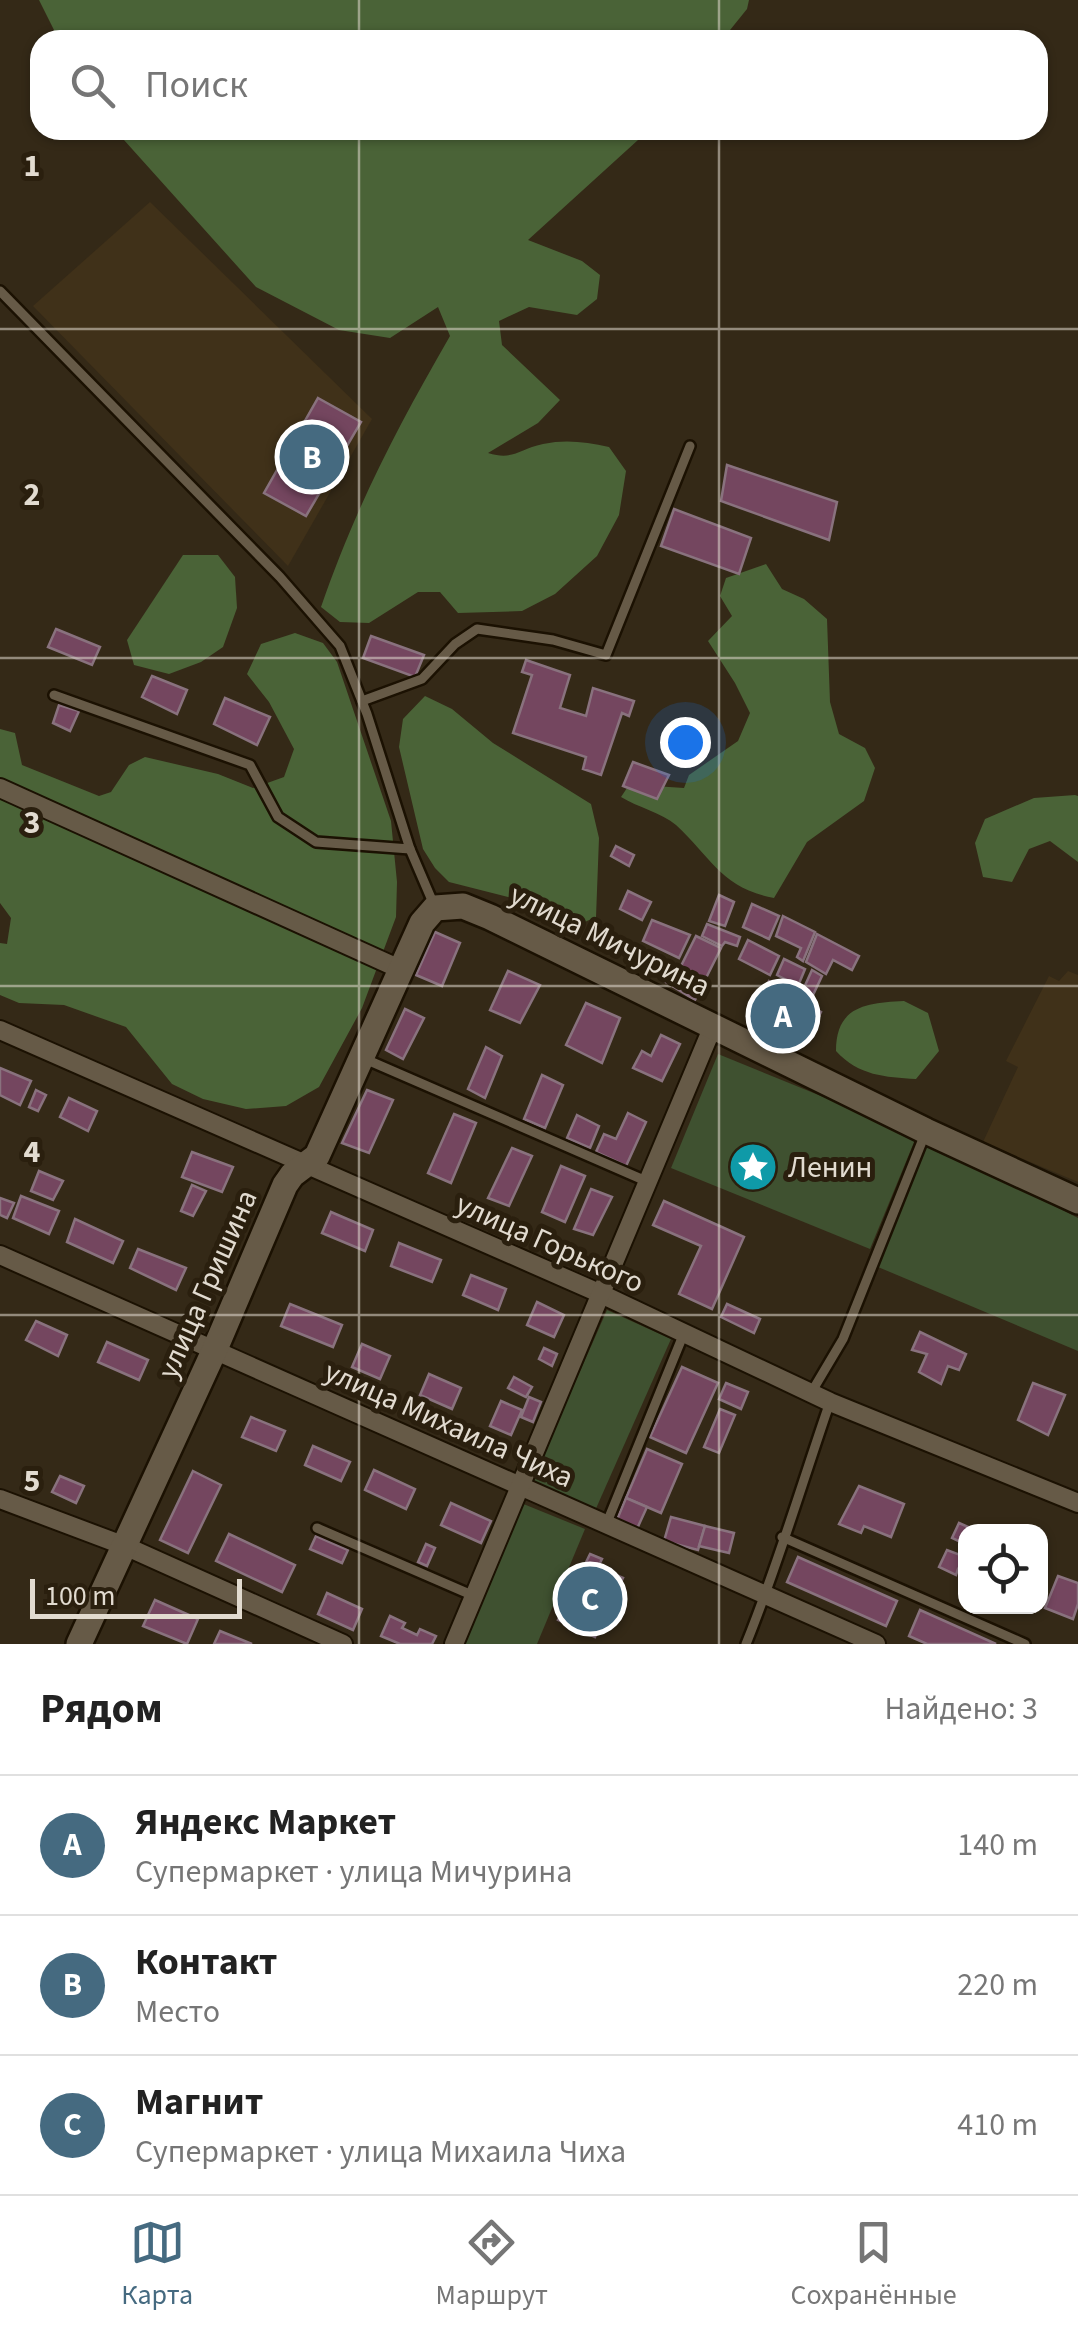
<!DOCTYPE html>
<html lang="ru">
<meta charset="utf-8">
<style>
:root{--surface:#fff;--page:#f2f2f2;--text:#222;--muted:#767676;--line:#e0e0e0;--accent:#456a80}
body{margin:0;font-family:"Source Sans 3",sans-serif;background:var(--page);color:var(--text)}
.controls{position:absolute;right:30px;bottom:30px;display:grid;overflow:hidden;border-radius:20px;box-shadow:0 2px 8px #0004}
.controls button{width:90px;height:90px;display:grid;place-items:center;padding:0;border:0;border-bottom:2px solid var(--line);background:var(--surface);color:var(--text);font:50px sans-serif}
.scale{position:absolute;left:30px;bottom:25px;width:212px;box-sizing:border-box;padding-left:10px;border:5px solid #e2dbd0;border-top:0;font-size:28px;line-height:35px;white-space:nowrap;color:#e2dbd0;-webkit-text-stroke:8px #2a1f0e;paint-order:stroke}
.you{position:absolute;left:685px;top:742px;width:35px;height:35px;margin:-25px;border:8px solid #fff;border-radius:50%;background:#1a73e8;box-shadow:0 0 0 15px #1a73e833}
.badge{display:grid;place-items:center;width:65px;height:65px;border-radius:50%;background:var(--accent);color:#fff;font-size:32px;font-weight:700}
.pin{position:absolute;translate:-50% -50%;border:5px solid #fff;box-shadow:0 2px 10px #0006}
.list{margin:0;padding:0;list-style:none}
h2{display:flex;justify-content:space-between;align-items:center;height:130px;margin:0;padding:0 40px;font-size:42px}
h2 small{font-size:32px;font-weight:400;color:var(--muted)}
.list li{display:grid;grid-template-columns:65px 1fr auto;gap:30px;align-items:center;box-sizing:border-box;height:140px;padding:0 40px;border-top:2px solid var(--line)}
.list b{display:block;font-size:38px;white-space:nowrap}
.list p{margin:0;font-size:32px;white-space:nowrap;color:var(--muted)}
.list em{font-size:32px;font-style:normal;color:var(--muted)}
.icon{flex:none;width:55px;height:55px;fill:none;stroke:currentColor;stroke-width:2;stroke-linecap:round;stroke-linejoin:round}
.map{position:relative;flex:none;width:1078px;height:1644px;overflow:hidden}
.search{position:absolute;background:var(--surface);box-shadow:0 2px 8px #0004;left:30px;right:30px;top:30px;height:110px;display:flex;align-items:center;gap:25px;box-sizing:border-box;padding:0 35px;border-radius:30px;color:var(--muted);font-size:38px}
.sheet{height:550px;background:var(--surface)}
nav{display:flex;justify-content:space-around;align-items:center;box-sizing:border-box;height:140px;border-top:2px solid var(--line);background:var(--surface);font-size:28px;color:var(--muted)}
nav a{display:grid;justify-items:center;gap:5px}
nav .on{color:var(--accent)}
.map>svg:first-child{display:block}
.built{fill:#403119}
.green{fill:#3f5130}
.forest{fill:#4a6337}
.building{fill:#74465f;stroke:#89727e;stroke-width:2.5}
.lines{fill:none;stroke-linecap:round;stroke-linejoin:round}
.lane-casing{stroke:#1b1102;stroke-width:14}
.street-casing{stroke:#1b1102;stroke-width:22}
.secondary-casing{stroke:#1b1102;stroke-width:30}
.lane{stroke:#665a47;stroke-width:9}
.street{stroke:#665a47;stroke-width:18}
.secondary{stroke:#665a47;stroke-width:25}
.grid{fill:none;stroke:#e2dbd0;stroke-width:2.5;stroke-opacity:0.55}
.labels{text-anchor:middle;stroke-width:10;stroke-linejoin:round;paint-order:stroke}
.street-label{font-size:30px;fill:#e2dbd0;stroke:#2a1f0e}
.poi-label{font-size:30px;fill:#e2dbd0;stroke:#2a1f0e;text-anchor:start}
.grid-label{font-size:32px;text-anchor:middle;font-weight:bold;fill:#e2dbd0;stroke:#2a1f0e;stroke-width:10;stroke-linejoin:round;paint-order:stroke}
</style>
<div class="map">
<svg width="1078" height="1644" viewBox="0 0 1078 1644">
<rect width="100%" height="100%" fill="#342917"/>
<!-- built -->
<g class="built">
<polygon points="150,202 372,419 288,566 33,306"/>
<polygon points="1068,971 1078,975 1078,1182 983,1142 1018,1067 1006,1061 1049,976 1059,981"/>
</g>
<!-- green -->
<g class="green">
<polygon points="718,1054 917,1135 870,1249 671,1168"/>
<polygon points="926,1141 1078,1218 1078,1351 878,1267"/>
<polygon points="607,1310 671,1339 594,1513 530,1485"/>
<polygon points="521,1503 585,1529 537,1644 462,1644"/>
</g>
<!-- forest -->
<g class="forest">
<polygon points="39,0 749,0 747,9 722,40 59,40"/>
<path d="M 115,130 L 649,130 L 528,240 L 582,261 L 600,275 L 597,299 L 577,315 L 529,307 L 499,321 L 502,345 L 560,400 L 538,423 L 488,453 C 514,461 518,449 543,444 C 566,439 586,442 609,447 L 626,471 L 619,515 L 597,556 L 555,594 L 522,611 L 458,613 L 440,592 L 418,592 L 369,623 L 340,622 L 321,607 C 356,506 397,428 450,336 L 438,307 L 390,338 L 339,330 L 256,287 Z"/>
<polygon points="183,555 218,555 235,577 237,608 223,647 201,662 169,674 134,665 127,640"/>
<path d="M 766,564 L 782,589 L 804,599 L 827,619 L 830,702 L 839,734 L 865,748 L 875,768 L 864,801 L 807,842 L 774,898 C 721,888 712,858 676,825 C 662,813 637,807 621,797 L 633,779 L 654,786 L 684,788 L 689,775 L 738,741 L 750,713 L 735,683 L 708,641 L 732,616 L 720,596 L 726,578 Z"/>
<polygon points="295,633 323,643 337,662 391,821 397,882 396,917 362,1008 319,1087 286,1106 246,1109 203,1099 172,1084 126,1027 64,1005 19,1003 0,995 0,943 7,944 11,918 0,903 0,729 15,733 22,765 99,796 111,792 129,765 145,757 218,774 253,788 284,777 294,749 269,702 247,674 261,644"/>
<polygon points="425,696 452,709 493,743 591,804 599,838 596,917 569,929 516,899 449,882 435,868 423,849 399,747 403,719"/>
<polygon points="1075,795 1078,796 1078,862 1050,841 1029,849 1012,882 983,877 975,843 985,819 1034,798"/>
<path d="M 904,1001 L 928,1013 L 939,1051 L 916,1079 C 885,1077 859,1076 836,1051 C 836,1006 866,1003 904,1001 Z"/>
</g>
<!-- building -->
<g class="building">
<polygon points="318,398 361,422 306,516 264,493"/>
<polygon points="727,465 837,502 829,540 721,501"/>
<polygon points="674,509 751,538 739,574 661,546"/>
<polygon points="56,629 100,647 92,665 48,647"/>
<polygon points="371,636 424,655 415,677 363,658"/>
<polygon points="526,660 570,675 560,708 586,716 593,688 634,701 629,716 622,713 601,775 583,769 586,757 513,733 532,675 522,672"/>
<polygon points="152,676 187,690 177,714 142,697"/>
<polygon points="225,698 270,717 257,745 214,724"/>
<polygon points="59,705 79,711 70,731 53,723"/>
<polygon points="633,762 669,775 657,799 623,786"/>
<polygon points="616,846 634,855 629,866 611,856"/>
<polygon points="628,891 651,902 642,920 620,909"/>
<polygon points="719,895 734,902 725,926 709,921"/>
<polygon points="752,904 779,916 769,939 743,927"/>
<polygon points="783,916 815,932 803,961 797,957 801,948 776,936"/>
<polygon points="652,920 690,935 679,958 643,941"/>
<polygon points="707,924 740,937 737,946 725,942 722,946 702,936"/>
<polygon points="435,932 460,943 442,986 416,975"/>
<polygon points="817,934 859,956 852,970 833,960 826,974 806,962"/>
<polygon points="696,936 721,948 695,1000 664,981 672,963 680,968"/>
<polygon points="748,940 779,956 770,975 739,959"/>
<polygon points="784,959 805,969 798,986 777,975"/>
<polygon points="812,970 822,976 813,995 803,990"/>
<polygon points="508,971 540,985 520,1023 490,1010"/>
<polygon points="769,981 821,1012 806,1043 755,1010"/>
<polygon points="586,1003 620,1018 602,1063 566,1045"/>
<polygon points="405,1009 424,1018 403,1059 386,1050"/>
<polygon points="661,1035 680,1044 662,1081 633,1068 642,1051 651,1056"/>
<polygon points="486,1047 502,1056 485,1098 468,1089"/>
<polygon points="0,1068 31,1081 20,1105 0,1095"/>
<polygon points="542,1075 563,1085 545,1128 524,1119"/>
<polygon points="36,1090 46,1095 38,1111 29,1107"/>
<polygon points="367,1090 393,1100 369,1153 342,1143"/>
<polygon points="69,1098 97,1111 88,1131 60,1117"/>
<polygon points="628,1113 646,1122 626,1166 596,1152 604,1134 616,1139"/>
<polygon points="454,1114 476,1123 451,1183 428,1173"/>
<polygon points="577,1115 599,1126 590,1148 567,1138"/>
<polygon points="512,1148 532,1156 509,1206 488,1198"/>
<polygon points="192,1152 233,1167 222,1192 182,1177"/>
<polygon points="561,1166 585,1176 565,1222 542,1212"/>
<polygon points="39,1171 63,1181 53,1200 31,1191"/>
<polygon points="192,1185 206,1191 193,1216 181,1211"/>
<polygon points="591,1189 612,1197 593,1235 574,1229"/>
<polygon points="21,1196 59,1211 49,1234 13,1218"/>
<polygon points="0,1198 14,1203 7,1218 0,1215"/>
<polygon points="664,1201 744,1237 712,1309 679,1294 701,1246 653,1225"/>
<polygon points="331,1212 373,1230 365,1251 322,1233"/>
<polygon points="75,1219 123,1241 113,1263 67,1242"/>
<polygon points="399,1243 441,1260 432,1282 391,1266"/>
<polygon points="138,1249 186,1268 176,1290 130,1268"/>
<polygon points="471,1275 506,1289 498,1310 463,1295"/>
<polygon points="537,1302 564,1315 554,1337 527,1325"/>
<polygon points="290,1304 342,1325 333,1347 281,1326"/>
<polygon points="727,1304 760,1319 754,1333 721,1317"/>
<polygon points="36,1321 67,1335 58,1356 26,1340"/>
<polygon points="920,1332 966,1354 959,1370 948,1366 941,1384 919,1372 927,1354 912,1350"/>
<polygon points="107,1342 148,1360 139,1380 98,1362"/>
<polygon points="362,1344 390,1356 380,1379 352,1367"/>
<polygon points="544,1348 557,1354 552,1366 539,1359"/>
<polygon points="682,1367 718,1383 686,1453 650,1437"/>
<polygon points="429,1374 461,1388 452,1409 420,1395"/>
<polygon points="514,1377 532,1387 526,1397 508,1388"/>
<polygon points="726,1383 748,1392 741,1409 719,1399"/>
<polygon points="1033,1383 1065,1395 1048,1435 1018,1420"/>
<polygon points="529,1397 541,1402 533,1422 521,1417"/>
<polygon points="501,1401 522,1410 511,1435 490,1426"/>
<polygon points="720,1409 735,1415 719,1453 704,1447"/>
<polygon points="251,1417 285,1431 276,1451 242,1437"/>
<polygon points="313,1446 350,1462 341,1481 305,1465"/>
<polygon points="647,1449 682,1464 661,1513 626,1498"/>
<polygon points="374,1470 415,1489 406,1509 365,1490"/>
<polygon points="193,1471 221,1485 188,1553 160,1540"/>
<polygon points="60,1476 84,1486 76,1503 52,1492"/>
<polygon points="859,1486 904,1504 891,1537 864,1526 861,1533 839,1524"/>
<polygon points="626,1498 647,1507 636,1531 616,1522"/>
<polygon points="451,1503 491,1521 481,1543 441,1525"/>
<polygon points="671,1517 705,1526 698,1550 664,1541"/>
<polygon points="959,1523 973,1529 966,1532 966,1572 958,1569 956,1575 939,1567 947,1550 960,1555 965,1544 952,1538"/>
<polygon points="705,1526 734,1533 729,1553 699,1546"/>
<polygon points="229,1534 295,1565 282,1592 216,1561"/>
<polygon points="316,1536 348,1550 342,1563 310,1549"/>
<polygon points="426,1544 435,1548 427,1566 418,1562"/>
<polygon points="590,1554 602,1559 598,1567 623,1578 595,1637 558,1620"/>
<polygon points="798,1557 897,1601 886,1626 787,1582"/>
<polygon points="1058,1576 1078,1583 1078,1604 1073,1619 1045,1608"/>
<polygon points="327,1593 362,1609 353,1630 318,1614"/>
<polygon points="155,1600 198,1619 187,1644 143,1626"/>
<polygon points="920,1610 996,1644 927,1644 909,1636"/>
<polygon points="390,1616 405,1623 402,1628 417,1635 420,1629 436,1636 432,1644 400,1644 381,1636"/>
<polygon points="220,1631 252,1644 214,1644"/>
</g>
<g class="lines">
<!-- lane casing -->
<g class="lane-casing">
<g id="lane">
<polyline points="0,291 280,577 340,646 367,714 410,849 434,905"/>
<polyline points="54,695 250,765 278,817 316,842 410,849"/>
<polyline points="362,701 422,679 455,644 477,629 553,640 606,655 690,446"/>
<polyline points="365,1059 646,1181"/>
<polyline points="811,1393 843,1339 925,1134"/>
<polyline points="606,1525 684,1333"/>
<polyline points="317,1528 474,1596"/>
<polyline points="782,1537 1025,1644"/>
<path d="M 746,1644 C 778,1565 802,1483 830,1402"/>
</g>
</g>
<!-- street casing -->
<g class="street-casing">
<g id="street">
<polyline points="0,788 402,970"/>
<polyline points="0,1030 599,1293 830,1402 1078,1503"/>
<polyline points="0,1255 876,1644"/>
<polyline points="0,1499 125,1546 343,1644"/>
<polyline points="454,1644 713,1026"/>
</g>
</g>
<!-- secondary casing -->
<g class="secondary-casing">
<polyline id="secondary" points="79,1644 215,1349 285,1185 292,1175 317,1156 422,923 435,908 463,906 490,917 926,1131 1078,1201"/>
</g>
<!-- lane -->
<use href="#lane" class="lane"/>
<!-- street -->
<use href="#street" class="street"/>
<!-- secondary -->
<use href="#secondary" class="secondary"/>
</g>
<!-- grid -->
<path class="grid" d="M 359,0 L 359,40M 719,0 L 719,40M 359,130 L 359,1644M 719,130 L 719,1644M 0,329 L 1078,329M 0,658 L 1078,658M 0,986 L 1078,986M 0,1315 L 1078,1315"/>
<!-- icons -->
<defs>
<g id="sight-disc" transform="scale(2.5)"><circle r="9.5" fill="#0f9aa8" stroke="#2a1f0e"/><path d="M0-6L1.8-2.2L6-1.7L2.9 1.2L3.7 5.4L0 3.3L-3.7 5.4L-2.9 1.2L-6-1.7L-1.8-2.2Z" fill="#fff"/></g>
</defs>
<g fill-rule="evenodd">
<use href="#sight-disc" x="753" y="1167"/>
</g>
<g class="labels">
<!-- street labels -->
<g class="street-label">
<text transform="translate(610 940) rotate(26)" y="10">улица Мичурина</text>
<text transform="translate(550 1243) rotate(24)" y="10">улица Горького</text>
<text transform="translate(207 1284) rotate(-66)" y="10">улица Гришина</text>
<text transform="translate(449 1424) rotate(24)" y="10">улица Михаила Чиха</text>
</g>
<!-- poi labels -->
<g class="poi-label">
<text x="788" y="1177">Ленин</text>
</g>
</g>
<g class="grid-label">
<text x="32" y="176">1</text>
<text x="32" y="505">2</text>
<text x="32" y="833">3</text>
<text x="32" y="1162">4</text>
<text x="32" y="1491">5</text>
</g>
</svg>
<div class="controls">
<button><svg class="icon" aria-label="locate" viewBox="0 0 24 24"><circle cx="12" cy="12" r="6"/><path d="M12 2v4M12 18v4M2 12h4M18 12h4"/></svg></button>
</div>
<div class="scale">100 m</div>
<div class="you"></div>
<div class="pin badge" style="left:783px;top:1016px">A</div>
<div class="pin badge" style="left:312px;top:457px">B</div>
<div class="pin badge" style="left:590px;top:1599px">C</div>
<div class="search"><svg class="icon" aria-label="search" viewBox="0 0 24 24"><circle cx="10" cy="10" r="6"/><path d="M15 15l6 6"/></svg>Поиск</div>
</div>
<section class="sheet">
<h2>Рядом<small>Найдено: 3</small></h2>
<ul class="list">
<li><span class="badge">A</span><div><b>Яндекс Маркет</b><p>Супермаркет · улица Мичурина</p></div><em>140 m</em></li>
<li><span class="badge">B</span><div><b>Контакт</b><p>Место</p></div><em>220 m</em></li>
<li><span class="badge">C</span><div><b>Магнит</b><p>Супермаркет · улица Михаила Чиха</p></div><em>410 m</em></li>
</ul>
</section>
<nav>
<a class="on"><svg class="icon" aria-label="map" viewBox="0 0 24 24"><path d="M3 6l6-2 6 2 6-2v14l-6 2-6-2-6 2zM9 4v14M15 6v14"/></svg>Карта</a>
<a><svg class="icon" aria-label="directions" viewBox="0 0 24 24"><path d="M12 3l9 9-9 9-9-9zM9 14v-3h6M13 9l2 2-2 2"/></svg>Маршрут</a>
<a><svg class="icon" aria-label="saved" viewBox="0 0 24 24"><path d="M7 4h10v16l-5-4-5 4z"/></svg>Сохранённые</a>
</nav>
